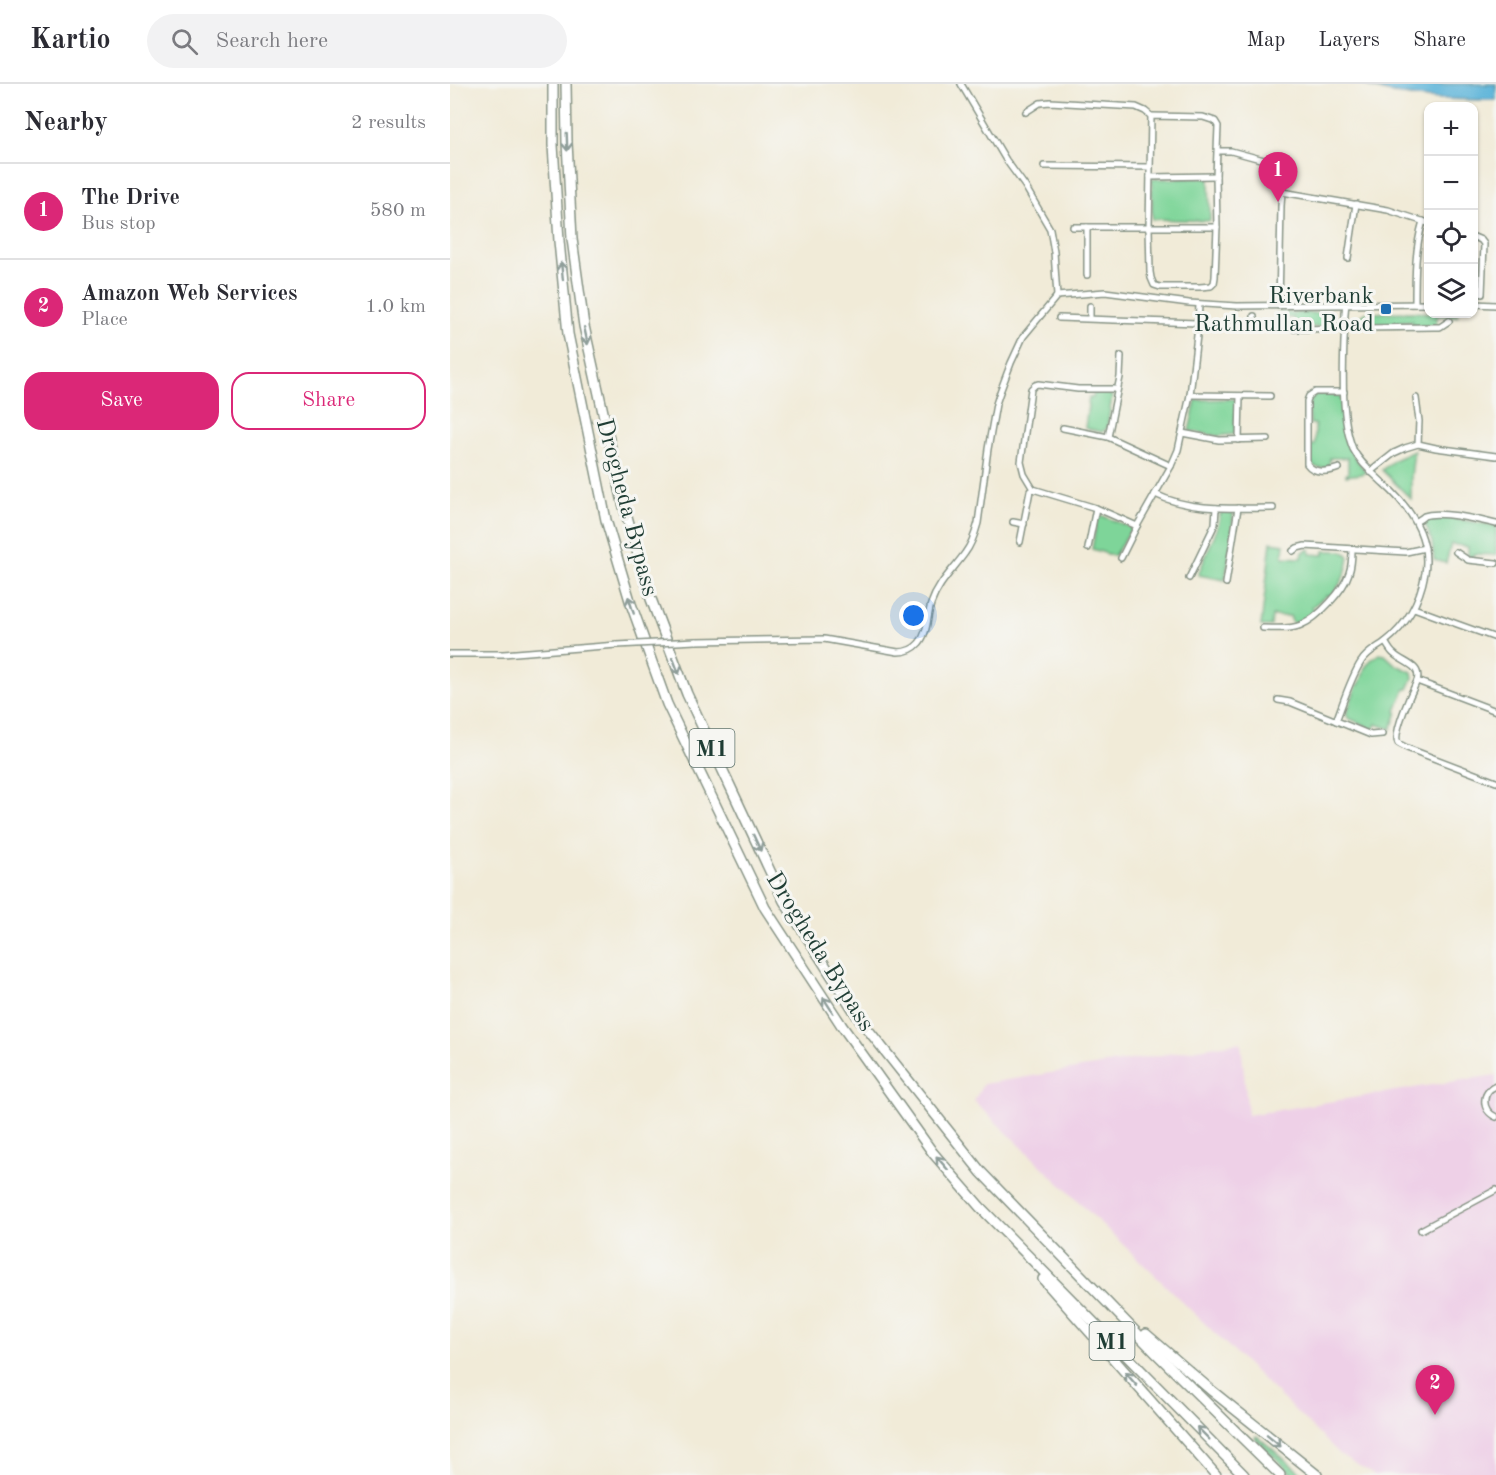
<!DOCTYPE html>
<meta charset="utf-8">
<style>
:root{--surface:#fff;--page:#f2f2f3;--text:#2b2b33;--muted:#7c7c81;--line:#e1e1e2;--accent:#db2777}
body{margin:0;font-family:"Old Standard TT",serif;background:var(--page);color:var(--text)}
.controls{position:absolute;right:18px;top:18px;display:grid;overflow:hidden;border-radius:12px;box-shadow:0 2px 4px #0004}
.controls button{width:54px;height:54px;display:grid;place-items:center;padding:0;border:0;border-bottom:2px solid var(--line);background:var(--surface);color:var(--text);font:30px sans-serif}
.you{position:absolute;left:464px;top:532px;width:21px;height:21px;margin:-15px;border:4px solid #fff;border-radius:50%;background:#1a73e8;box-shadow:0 0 0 9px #1a73e833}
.badge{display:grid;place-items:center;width:39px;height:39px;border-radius:50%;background:var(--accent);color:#fff;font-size:20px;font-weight:700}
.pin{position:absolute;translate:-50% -50px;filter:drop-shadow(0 2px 3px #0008)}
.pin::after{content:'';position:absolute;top:32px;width:21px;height:18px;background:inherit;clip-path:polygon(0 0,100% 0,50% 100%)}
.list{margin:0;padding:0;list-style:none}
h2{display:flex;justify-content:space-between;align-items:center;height:78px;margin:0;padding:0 24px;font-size:26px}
h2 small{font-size:20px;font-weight:400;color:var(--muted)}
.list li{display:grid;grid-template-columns:39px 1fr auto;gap:18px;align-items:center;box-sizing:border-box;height:96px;padding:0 24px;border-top:2px solid var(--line)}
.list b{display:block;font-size:22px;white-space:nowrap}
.list p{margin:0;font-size:20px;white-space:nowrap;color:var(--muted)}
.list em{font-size:20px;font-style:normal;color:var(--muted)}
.actions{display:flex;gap:12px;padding:18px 24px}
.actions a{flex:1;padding:14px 0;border:2px solid var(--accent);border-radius:18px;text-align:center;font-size:21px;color:var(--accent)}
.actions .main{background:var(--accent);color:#fff}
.icon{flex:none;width:33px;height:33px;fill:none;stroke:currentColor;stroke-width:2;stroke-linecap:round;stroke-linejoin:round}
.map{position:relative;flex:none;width:1046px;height:1391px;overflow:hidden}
header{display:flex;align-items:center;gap:36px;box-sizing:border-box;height:84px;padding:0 30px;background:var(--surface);border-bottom:2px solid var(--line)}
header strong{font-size:28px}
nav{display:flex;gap:33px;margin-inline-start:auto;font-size:21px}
.search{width:420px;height:54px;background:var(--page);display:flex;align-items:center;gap:15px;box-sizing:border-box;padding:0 21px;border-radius:33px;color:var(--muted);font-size:22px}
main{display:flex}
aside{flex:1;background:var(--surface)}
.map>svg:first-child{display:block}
.built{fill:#eed0e7}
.green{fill:#7ed599;stroke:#4e8966;stroke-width:1.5}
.water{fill:#5cb4d9;stroke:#3e7886;stroke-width:1.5}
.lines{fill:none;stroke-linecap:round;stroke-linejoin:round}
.minor-casing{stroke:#889486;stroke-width:8}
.motorway-casing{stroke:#889486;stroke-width:12}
.minor{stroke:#fff;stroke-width:5}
.motorway{stroke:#fff;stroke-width:9}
.minor-bridge-casing{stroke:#889486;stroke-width:8;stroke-linecap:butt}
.minor-bridge{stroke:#fff;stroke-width:5}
.oneway{stroke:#8f9e9a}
.poi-dot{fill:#1f6fb2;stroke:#f6f6f2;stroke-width:2}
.labels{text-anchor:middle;stroke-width:6;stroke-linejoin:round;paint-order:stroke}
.shield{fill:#f6f6f2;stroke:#60746d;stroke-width:1.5}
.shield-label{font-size:22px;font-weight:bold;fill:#1f3d34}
.poi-label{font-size:24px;fill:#1f3d34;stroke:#f6f6f2;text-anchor:end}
.street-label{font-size:24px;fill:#1f3d34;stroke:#f6f6f2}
</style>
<header>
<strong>Kartio</strong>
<div class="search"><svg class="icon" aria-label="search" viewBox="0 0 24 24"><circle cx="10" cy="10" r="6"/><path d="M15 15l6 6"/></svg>Search here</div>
<nav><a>Map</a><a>Layers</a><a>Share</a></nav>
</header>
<main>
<aside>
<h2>Nearby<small>2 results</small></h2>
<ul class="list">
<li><span class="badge">1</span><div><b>The Drive</b><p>Bus stop</p></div><em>580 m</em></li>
<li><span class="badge">2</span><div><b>Amazon Web Services</b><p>Place</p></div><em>1.0 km</em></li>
</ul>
<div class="actions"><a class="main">Save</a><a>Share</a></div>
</aside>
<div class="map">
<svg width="1046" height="1391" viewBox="0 0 1046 1391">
<rect width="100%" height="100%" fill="#f6f6f2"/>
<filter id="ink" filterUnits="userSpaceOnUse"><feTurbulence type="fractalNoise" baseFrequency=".0167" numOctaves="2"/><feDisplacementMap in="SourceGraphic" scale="12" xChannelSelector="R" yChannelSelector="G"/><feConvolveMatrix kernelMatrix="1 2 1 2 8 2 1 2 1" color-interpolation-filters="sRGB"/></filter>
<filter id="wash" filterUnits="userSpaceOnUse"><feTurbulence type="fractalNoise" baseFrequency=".008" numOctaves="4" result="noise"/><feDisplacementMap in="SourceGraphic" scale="24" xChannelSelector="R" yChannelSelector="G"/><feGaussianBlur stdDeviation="1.35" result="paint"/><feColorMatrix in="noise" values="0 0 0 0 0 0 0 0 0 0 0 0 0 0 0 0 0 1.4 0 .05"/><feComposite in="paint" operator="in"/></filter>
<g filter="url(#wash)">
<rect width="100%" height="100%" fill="#f1ebd8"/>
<!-- built -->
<polygon class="built" points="791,958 798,1031 1000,998 1046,991 1046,1391 924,1391 891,1371 524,1017 533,1000"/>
<!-- green -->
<g class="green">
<polygon points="759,94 760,137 702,135 702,95"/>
<polygon points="959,228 1008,230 1007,232 987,232 987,238 985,241 962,242 962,237 950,237 950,242 900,242 899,240 899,235 908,234 916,229"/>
<polygon points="827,229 875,229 882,235 891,235 889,241 887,243 860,243 859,238 852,238 852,243 845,240 843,234 827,233"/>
<polygon points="644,308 658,308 662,313 657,344 652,348 635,344 639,314 643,314"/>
<path d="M 866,310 L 887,311 L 891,313 L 894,341 L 903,371 L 916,388 L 911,390 L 896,392 L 896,390 L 898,390 L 898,374 L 880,374 L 879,382 C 873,385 867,385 862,381 L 860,377 L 859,361 L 865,361 L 865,340 L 860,340 C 860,330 856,316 866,310 Z"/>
<polygon points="784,315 786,317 785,350 768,352 739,347 746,316"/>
<polygon points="964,367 961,393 961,415 932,386 944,376"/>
<polygon points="776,427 783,429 782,452 775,496 748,491 767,445 771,428"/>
<polygon points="648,430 682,444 664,472 642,465"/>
<polygon points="985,433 994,433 1046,442 1046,471 1023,470 1022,474 1021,474 1018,471 1018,463 1001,460 996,479 984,476 982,458 974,437"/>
<path d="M 821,458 L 834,460 L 833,473 L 852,474 L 853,468 L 860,465 L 860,470 L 874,471 L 874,467 C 883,467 895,465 899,473 C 897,490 890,501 880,514 L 877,511 L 862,523 L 865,528 L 853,537 L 846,540 L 842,538 L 840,532 L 822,532 L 821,542 L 811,542 Z"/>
<polygon points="929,570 935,571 946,581 962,588 963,594 958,605 955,605 946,627 947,628 941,645 926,640 923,646 918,647 919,643 898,634 896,630 907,601 909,601 915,586 914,585 921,576"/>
<polygon points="806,1352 808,1353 853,1391 843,1391 805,1354"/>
</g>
<!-- water -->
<path class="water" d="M 913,0 L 1046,0 L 1046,16 C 1006,16 949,16 913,0 Z"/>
</g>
<g filter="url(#ink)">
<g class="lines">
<!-- minor casing -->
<g class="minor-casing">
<g id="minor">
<polyline points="511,0 556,76 575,102 600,145 604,168 607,212"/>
<polyline points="576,28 590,19 600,18 686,23 695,27 701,32"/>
<polygon points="701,32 753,33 765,37 768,42 766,92 767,143 765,193 764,199 761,202 750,203 710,203 704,201 701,194 700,188 699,143"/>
<polyline points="768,67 781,67 814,76 826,83 832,88 833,94 831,122 829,222"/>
<polyline points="594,82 700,83"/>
<polyline points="700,93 766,92"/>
<polyline points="832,108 938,126 978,139"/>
<polyline points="623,143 767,143"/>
<polyline points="1024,153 1031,156 1034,160 1032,210"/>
<polyline points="898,174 906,120"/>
<polyline points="637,191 637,143"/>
<path d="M 965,220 C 965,191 965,164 973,137"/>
<polyline points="1024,220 1046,221"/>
<polyline points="804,232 804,242"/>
<polyline points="609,234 747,239"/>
<polyline points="640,234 640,222"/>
<polyline points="835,239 844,245 984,243 990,243 999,237"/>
<polyline points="748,243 818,242"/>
<polyline points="740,311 820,312"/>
<polyline points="966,314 969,337 968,360"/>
<polyline points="613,344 658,353 721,382"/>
<polyline points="732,349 769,356 818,355"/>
<polyline points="658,353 670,293 671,272"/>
<polyline points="789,356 790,312"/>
<path d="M 889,384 C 879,388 864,390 857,380 L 857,317 L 859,312 L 865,308 L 894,308"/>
<polyline points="920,388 944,369 955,364 968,360 986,364 1046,372"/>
<polyline points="583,405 646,424 687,442"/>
<path d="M 705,410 C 741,428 785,424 823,424"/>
<path d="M 966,437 C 968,437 973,433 974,432 C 990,426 1029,436 1046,440"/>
<polyline points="563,438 574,440"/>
<polyline points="570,458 580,407 583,405 574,390 571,378 581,305 585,301 588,300 628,305 667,305"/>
<polyline points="638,464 646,424"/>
<polyline points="843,467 847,464 855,462 956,468 975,464"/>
<polyline points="1006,468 1018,476 1046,479"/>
<polyline points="671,474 687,442 721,382 728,366 740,311 748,243 749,220"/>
<polyline points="739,494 765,440 766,424"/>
<polyline points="776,499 788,424"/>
<polyline points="964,524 1007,540 1046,554"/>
<path d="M 813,544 C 825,544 840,546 851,541 C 868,534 894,506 899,489 C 902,481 902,473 902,465"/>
<path d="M 246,557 L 374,555 L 448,568 C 456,568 463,566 469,559 C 478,549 477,533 481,520 C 488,499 503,486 515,469 C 522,460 525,450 528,439 L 538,365 L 546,320 L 550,308 L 561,279 L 573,253 L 607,212 L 655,208 L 739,219 L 787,222 L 978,220"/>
<path d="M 935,558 C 938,562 940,567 944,570 C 953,579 972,581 967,597 C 962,607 942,650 948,659 C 949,660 955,663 957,664 L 1046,698"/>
<polyline points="0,570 53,570 167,561"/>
<polyline points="967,597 1046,627"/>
<polyline points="828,616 840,618 921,651 932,650"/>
<path d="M 886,637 C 893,619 901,593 911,578 C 917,568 927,564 935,558 C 957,541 970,516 975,489 C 981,452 959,422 933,399 C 922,388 910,379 903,365 C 891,337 893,287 894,257 C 895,245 894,232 896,220"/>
<path d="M 1046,1002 C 1031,1008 1031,1026 1046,1033"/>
<polyline points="971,1146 1046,1106"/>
</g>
</g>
<!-- motorway casing -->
<g class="motorway-casing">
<g id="motorway">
<polyline points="103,0 103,61 109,157 118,250 156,436 181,520 217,620 315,824 392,942 483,1069 530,1123 794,1391"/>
<polyline points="116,0 117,58 122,155 134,242 173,419 201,515 237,610 334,817 408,933 531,1088 707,1270 830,1391"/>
<polyline points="593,1195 766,1391"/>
<polyline points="696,1250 762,1307 867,1391"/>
</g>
</g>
<!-- minor -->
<use href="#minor" class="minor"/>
<!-- motorway -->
<use href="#motorway" class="motorway"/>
<!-- minor-bridge casing -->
<g class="minor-bridge-casing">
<polyline id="minor-bridge" points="167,561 246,557"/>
</g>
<!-- minor-bridge -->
<use href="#minor-bridge" class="minor-bridge"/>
</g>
<!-- one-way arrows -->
<defs><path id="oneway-shaft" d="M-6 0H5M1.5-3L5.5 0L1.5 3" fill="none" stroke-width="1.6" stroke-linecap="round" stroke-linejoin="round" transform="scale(1.5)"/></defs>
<g class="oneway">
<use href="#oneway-shaft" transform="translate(117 58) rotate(88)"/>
<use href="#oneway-shaft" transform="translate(112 187) rotate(-96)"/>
<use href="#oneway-shaft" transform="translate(136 252) rotate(78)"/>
<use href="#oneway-shaft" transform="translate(181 521) rotate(-108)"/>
<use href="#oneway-shaft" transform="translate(226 582) rotate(69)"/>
<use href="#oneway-shaft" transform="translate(307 759) rotate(65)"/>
<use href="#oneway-shaft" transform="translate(378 921) rotate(-123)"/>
<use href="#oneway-shaft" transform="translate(492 1079) rotate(-131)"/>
<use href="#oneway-shaft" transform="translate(681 1295) rotate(-131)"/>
<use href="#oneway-shaft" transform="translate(753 1349) rotate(-135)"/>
<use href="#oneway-shaft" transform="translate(824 1357) rotate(39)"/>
</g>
</g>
<!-- markers -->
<rect class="poi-dot" x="930" y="219" width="12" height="12" rx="3"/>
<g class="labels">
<!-- shield labels -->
<g class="shield">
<rect x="239.5" y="645" width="45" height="38" rx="4.5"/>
<rect x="639.5" y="1238" width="45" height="38" rx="4.5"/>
</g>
<g class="shield-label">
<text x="262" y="672">M1</text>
<text x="662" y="1265">M1</text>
</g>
<!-- poi labels -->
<g class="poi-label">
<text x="924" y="219">Riverbank<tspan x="924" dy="28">Rathmullan Road</tspan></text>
</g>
<!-- street labels -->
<g class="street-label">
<text transform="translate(178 423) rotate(75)" y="8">Drogheda Bypass</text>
<text transform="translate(371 867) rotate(58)" y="8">Drogheda Bypass</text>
</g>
</g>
</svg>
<div class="controls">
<button>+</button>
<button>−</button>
<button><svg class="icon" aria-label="locate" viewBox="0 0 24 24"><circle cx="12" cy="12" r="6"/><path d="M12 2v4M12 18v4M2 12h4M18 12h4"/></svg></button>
<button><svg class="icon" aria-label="layers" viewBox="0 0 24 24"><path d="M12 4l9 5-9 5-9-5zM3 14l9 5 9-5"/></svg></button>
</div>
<div class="you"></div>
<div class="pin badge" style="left:828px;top:118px">1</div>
<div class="pin badge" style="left:985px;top:1331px">2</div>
</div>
</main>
